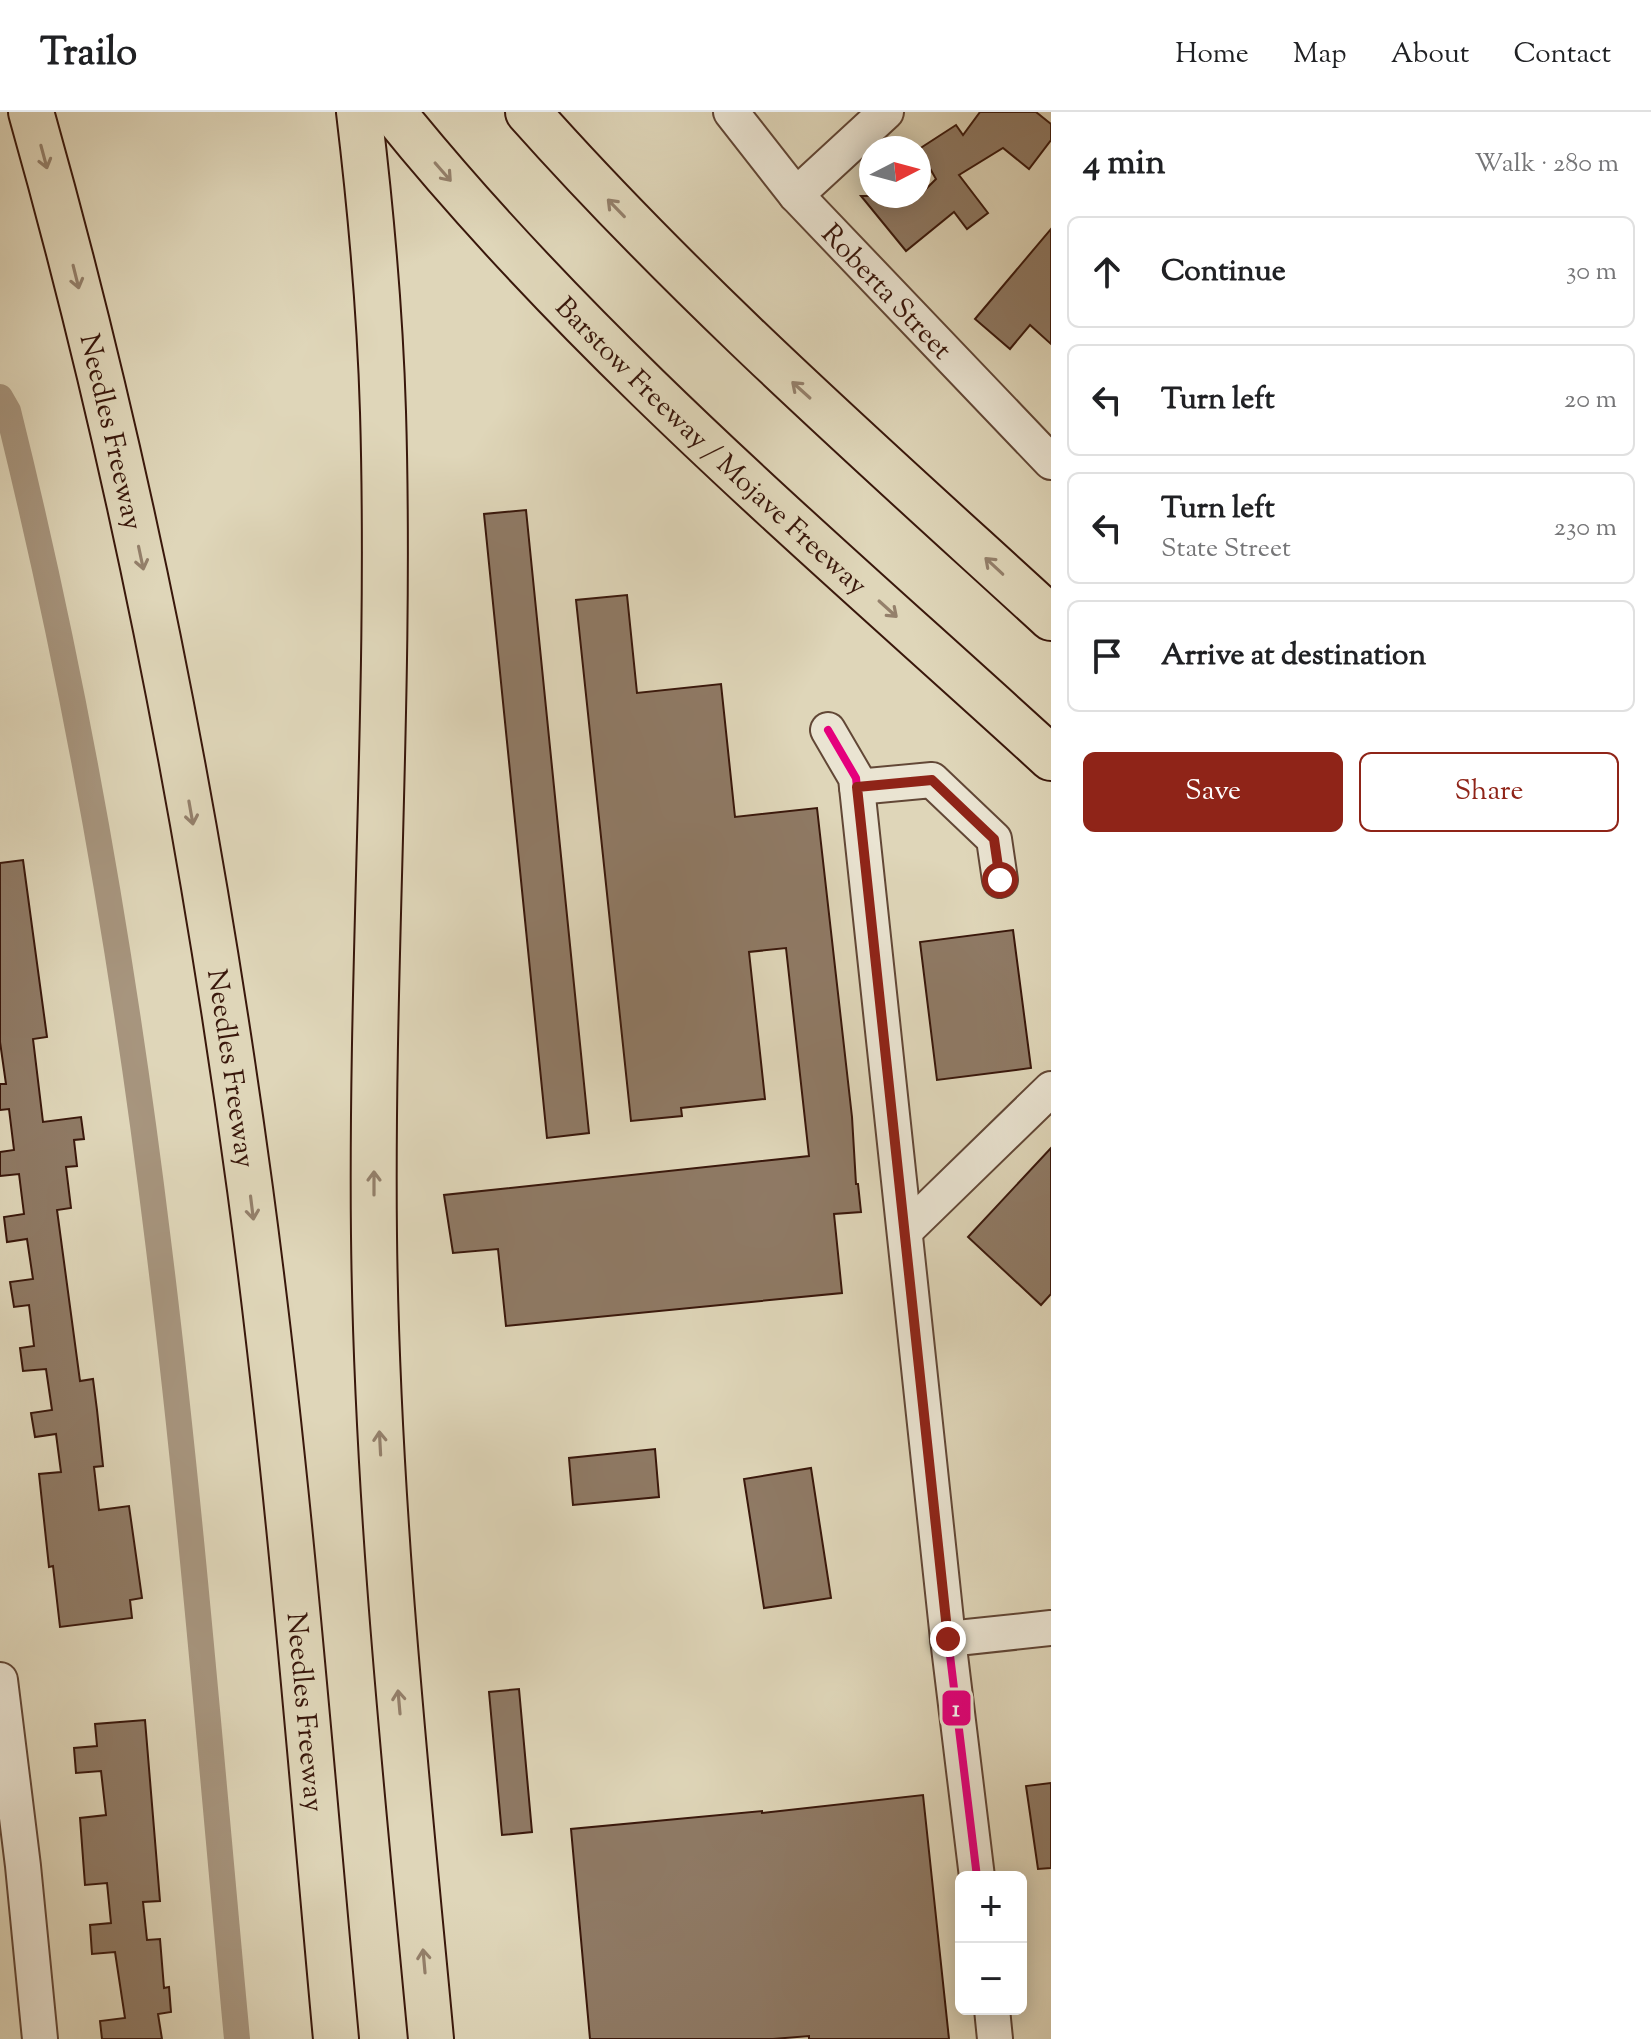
<!DOCTYPE html>
<meta charset="utf-8">
<style>
:root{--surface:#fff;--page:#f6f6f6;--text:#202124;--muted:#757577;--line:#e0e0e0;--accent:#8f2418}
body{margin:0;font-family:"Sorts Mill Goudy",serif;background:var(--page);color:var(--text)}
.controls{position:absolute;right:24px;bottom:24px;display:grid;overflow:hidden;border-radius:12px;box-shadow:0 4px 20px #0003}
.controls button{width:72px;height:72px;display:grid;place-items:center;padding:0;border:0;border-bottom:2px solid var(--line);background:var(--surface);color:var(--text);font:40px sans-serif}
.compass{position:absolute;left:859px;top:24px;width:72px;height:72px;border-radius:50%;background:var(--surface);box-shadow:0 4px 20px #0003;rotate:84deg}
.stop{position:absolute;width:24px;height:24px;margin:-18px;border:6px solid #8f2418;border-radius:50%;background:#fff}
.stop.end{background:#8f2418;border-color:#fff;box-shadow:0 2px 8px #0008}
.list{margin:0;padding:0;list-style:none}
h2{display:flex;justify-content:space-between;align-items:center;height:104px;margin:0;padding:0 32px;font-size:34px}
h2 small{font-size:26px;font-weight:400;color:var(--muted)}
.list li{display:grid;grid-template-columns:52px 1fr auto;gap:24px;align-items:center;box-sizing:border-box;height:112px;margin:0 16px 16px;padding:0 16px;border:2px solid var(--line);border-radius:12px}
.list b{display:block;font-size:30px;white-space:nowrap}
.list p{margin:0;font-size:26px;white-space:nowrap;color:var(--muted)}
.list em{font-size:26px;font-style:normal;color:var(--muted)}
.actions{display:flex;gap:16px;padding:24px 32px}
.actions a{flex:1;padding:18px 0;border:2px solid var(--accent);border-radius:12px;text-align:center;font-size:28px;color:var(--accent)}
.actions .main{background:var(--accent);color:#fff}
.icon{flex:none;width:44px;height:44px;fill:none;stroke:currentColor;stroke-width:2;stroke-linecap:round;stroke-linejoin:round}
.map{position:relative;flex:none;width:1051px;height:1927px;overflow:hidden}
header{display:flex;align-items:center;gap:48px;box-sizing:border-box;height:112px;padding:0 40px;background:var(--surface);border-bottom:2px solid var(--line)}
header strong{font-size:38px}
nav{display:flex;gap:44px;margin-inline-start:auto;font-size:28px}
main{display:flex}
aside{flex:1;background:var(--surface)}
.map>svg:first-child{display:block}
.lines{fill:none;stroke-linecap:round;stroke-linejoin:round}
.canal{stroke:#a7957e;stroke-width:26}
.building{fill:#8f7a65;stroke:#39170b;stroke-width:2}
.minor-casing{stroke:#624736;stroke-width:38}
.highway-casing{stroke:#39170b;stroke-width:48}
.minor{stroke:#eae4d2;stroke-width:34}
.highway{stroke:#dfd6b9;stroke-width:44}
.bus-1-casing{stroke:#eae4d2;stroke-width:14}
.bus-1{stroke:#e5007d;stroke-width:8}
.oneway{stroke:#94806b}
.route{stroke:#8f2418;stroke-width:10}
.labels{text-anchor:middle;stroke-width:8;stroke-linejoin:round;paint-order:stroke}
.street-label{font-size:28px;fill:#39170b;stroke:#eae4d2}
.line-badge{stroke:#eae4d2;stroke-width:3}
.badge-label{font-size:22px;text-anchor:middle;font-weight:bold;fill:#fff}
</style>
<header>
<strong>Trailo</strong>
<nav><a>Home</a><a>Map</a><a>About</a><a>Contact</a></nav>
</header>
<main>
<div class="map">
<svg width="1051" height="1927" viewBox="0 0 1051 1927">
<rect width="100%" height="100%" fill="#dfd6b9"/>
<filter id="stains"><feTurbulence type="fractalNoise" baseFrequency=".0025" numOctaves="4"/><feColorMatrix values="0 0 0 0 .2 0 0 0 0 .09 0 0 0 0 .02 0 0 0 .5 -.17"/></filter>
<radialGradient id="worn" r=".72"><stop offset=".6" stop-color="#630" stop-opacity="0"/><stop offset="1" stop-color="#630" stop-opacity=".3"/></radialGradient>
<g class="lines">
<!-- canal -->
<path class="canal" d="M 0,285 L 8,299 C 76,572 124,850 158,1129 C 191,1394 212,1661 237,1927"/>
</g>
<!-- building -->
<g class="building">
<polygon points="980,0 1036,0 1051,12 1051,28 1029,57 1003,36 959,63 988,101 967,117 954,100 906,139 861,84 919,84 936,67 919,37 956,13 963,23"/>
<polygon points="1051,117 1051,232 1030,213 1010,237 975,207"/>
<polygon points="526,398 589,1021 547,1026 484,402"/>
<polygon points="627,483 637,581 721,572 735,705 817,696 852,1005 856,1072 858,1072 861,1100 834,1102 842,1181 506,1214 498,1137 453,1141 444,1083 809,1044 786,836 749,840 765,987 681,996 682,1004 631,1009 576,488"/>
<polygon points="23,748 47,925 33,927 43,1010 81,1005 84,1027 74,1028 77,1054 66,1055 71,1096 57,1098 80,1269 93,1267 97,1298 103,1354 94,1355 99,1398 129,1394 142,1486 130,1488 132,1506 60,1515 53,1454 49,1455 39,1362 61,1360 56,1322 35,1325 31,1301 52,1298 46,1257 23,1259 20,1236 34,1234 29,1193 14,1195 10,1170 33,1167 27,1127 7,1130 4,1105 24,1102 19,1062 0,1064 0,1040 14,1038 9,997 0,998 0,972 6,972 0,930 0,751"/>
<polygon points="1013,818 1031,956 937,968 920,830"/>
<polygon points="1051,1036 1051,1182 1041,1193 968,1125"/>
<polygon points="655,1337 659,1385 573,1393 569,1346"/>
<polygon points="811,1356 831,1486 764,1496 744,1367"/>
<polygon points="519,1577 532,1720 502,1723 489,1580"/>
<polygon points="145,1608 160,1789 143,1790 147,1828 160,1827 164,1876 169,1875 171,1900 158,1902 162,1927 102,1927 100,1909 125,1906 115,1840 92,1842 90,1813 111,1811 107,1771 85,1773 80,1706 106,1703 101,1659 76,1661 74,1636 97,1634 95,1612"/>
<polygon points="1051,1671 1051,1756 1038,1757 1026,1674"/>
<polygon points="923,1683 949,1927 809,1927 809,1924 773,1927 590,1927 571,1717 762,1699 762,1701"/>
</g>
<g class="lines">
<!-- minor casing -->
<g class="minor-casing">
<g id="minor">
<path id="s1" d="M 731,0 L 796,83 L 1051,350"/>
<polyline points="796,83 886,0"/>
<polyline points="828,618 856,666 948,1527 977,1765"/>
<polyline points="857,675 932,668 994,727 1000,768"/>
<polyline points="905,1119 1051,977"/>
<polyline points="948,1527 1051,1516"/>
<polyline points="0,1568 23,1754 40,1927"/>
<polyline points="992,1897 995,1927"/>
</g>
</g>
<!-- highway casing -->
<g class="highway-casing">
<g id="highway">
<path id="s2" d="M 31,0 C 131,353 201,714 250,1077 C 288,1359 310,1644 336,1927"/>
<path d="M 359,0 C 371,100 380,199 383,300 C 391,575 371,849 374,1124 C 377,1393 406,1660 431,1927"/>
<path id="s3" d="M 393,0 C 585,238 826,440 1051,646"/>
<path d="M 528,0 C 690,182 872,342 1051,506"/>
</g>
</g>
<!-- minor -->
<use href="#minor" class="minor"/>
<!-- highway -->
<use href="#highway" class="highway"/>
<!-- bus-1 casing -->
<g class="bus-1-casing">
<polyline id="bus-1" points="828,618 856,666 948,1527 977,1765"/>
</g>
<!-- bus-1 -->
<use href="#bus-1" class="bus-1"/>
</g>
<!-- one-way arrows -->
<defs><path id="oneway-shaft" d="M-6 0H5M1.5-3L5.5 0L1.5 3" fill="none" stroke-width="1.6" stroke-linecap="round" stroke-linejoin="round" transform="scale(2)"/></defs>
<g class="oneway">
<use href="#oneway-shaft" transform="translate(44 45) rotate(75)"/>
<use href="#oneway-shaft" transform="translate(443 60) rotate(49)"/>
<use href="#oneway-shaft" transform="translate(616 96) rotate(-134)"/>
<use href="#oneway-shaft" transform="translate(76 165) rotate(76)"/>
<use href="#oneway-shaft" transform="translate(801 278) rotate(-138)"/>
<use href="#oneway-shaft" transform="translate(141 446) rotate(78)"/>
<use href="#oneway-shaft" transform="translate(994 454) rotate(-137)"/>
<use href="#oneway-shaft" transform="translate(888 497) rotate(42)"/>
<use href="#oneway-shaft" transform="translate(191 701) rotate(80)"/>
<use href="#oneway-shaft" transform="translate(374 1071) rotate(-90)"/>
<use href="#oneway-shaft" transform="translate(252 1096) rotate(83)"/>
<use href="#oneway-shaft" transform="translate(380 1331) rotate(-93)"/>
<use href="#oneway-shaft" transform="translate(399 1590) rotate(-95)"/>
<use href="#oneway-shaft" transform="translate(424 1849) rotate(-95)"/>
</g>
<g class="lines">
<!-- route -->
<polyline class="route" points="948,1527 857,675 932,668 994,727 1000,768"/>
</g>
<g class="labels">
<!-- street labels -->
<g class="street-label">
<text dy="10" stroke="none"><textPath href="#s1" startOffset="238">Roberta Street</textPath></text>
<text dy="10" stroke="none"><textPath href="#s2" startOffset="330">Needles Freeway</textPath></text>
<text dy="10" stroke="none"><textPath href="#s3" startOffset="462">Barstow Freeway / Mojave Freeway</textPath></text>
<text dy="10" stroke="none"><textPath href="#s2" startOffset="978">Needles Freeway</textPath></text>
<text dy="10" stroke="none"><textPath href="#s2" startOffset="1626">Needles Freeway</textPath></text>
</g>
</g>
<rect class="line-badge" x="941" y="1577" width="31" height="38" rx="8" fill="#e5007d"/>
<g class="badge-label">
<text x="956" y="1604">1</text>
</g>
<rect width="100%" height="100%" filter="url(#stains)"/>
<rect width="100%" height="100%" fill="url(#worn)"/>
</svg>
<div class="controls">
<button>+</button>
<button>−</button>
</div>
<svg class="compass" viewBox="-18 -18 36 36"><path d="M0-13l5 13h-10z" fill="#e53935"/><path d="M0 13l5-13h-10z" fill="#757577"/></svg>
<div class="stop" style="left:1000px;top:768px"></div>
<div class="stop end" style="left:948px;top:1527px"></div>
</div>
<aside>
<h2>4 min<small>Walk · 280 m</small></h2>
<ul class="list">
<li><svg class="icon" aria-label="ahead" viewBox="0 0 24 24"><path d="M12 20V5M6 11l6-6 6 6"/></svg><div><b>Continue</b></div><em>30 m</em></li>
<li><svg class="icon" aria-label="left" viewBox="0 0 24 24"><path d="M17 20v-9H6M10 6l-5 5 5 5"/></svg><div><b>Turn left</b></div><em>20 m</em></li>
<li><svg class="icon" aria-label="left" viewBox="0 0 24 24"><path d="M17 20v-9H6M10 6l-5 5 5 5"/></svg><div><b>Turn left</b><p>State Street</p></div><em>230 m</em></li>
<li><svg class="icon" aria-label="arrive" viewBox="0 0 24 24"><path d="M6 21V4h12l-3 4 3 4H6"/></svg><div><b>Arrive at destination</b></div></li>
</ul>
<div class="actions"><a class="main">Save</a><a>Share</a></div>
</aside>
</main>
